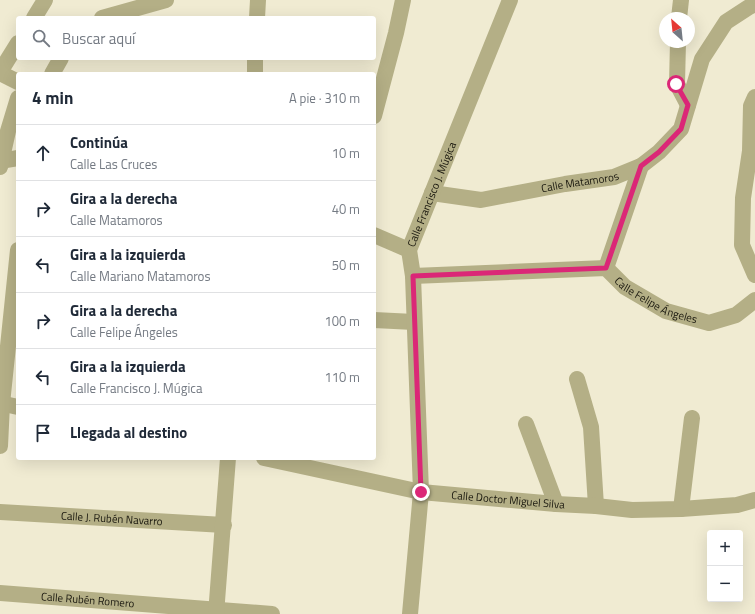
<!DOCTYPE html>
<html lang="es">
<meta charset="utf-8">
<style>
:root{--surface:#fff;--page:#f6f6f7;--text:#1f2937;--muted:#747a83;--line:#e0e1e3}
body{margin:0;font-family:"Titillium Web",sans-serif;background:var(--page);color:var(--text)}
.controls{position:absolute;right:12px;bottom:12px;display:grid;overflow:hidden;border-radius:4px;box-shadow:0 4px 16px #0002}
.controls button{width:36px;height:36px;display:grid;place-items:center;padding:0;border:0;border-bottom:1px solid var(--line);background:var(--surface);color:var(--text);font:20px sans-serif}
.compass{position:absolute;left:659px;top:12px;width:36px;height:36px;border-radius:50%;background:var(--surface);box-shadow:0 4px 16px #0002;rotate:333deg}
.stop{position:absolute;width:12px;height:12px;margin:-9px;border:3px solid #db2777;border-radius:50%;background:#fff}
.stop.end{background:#db2777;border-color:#fff;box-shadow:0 1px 4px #0008}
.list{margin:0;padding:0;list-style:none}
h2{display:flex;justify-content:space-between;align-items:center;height:52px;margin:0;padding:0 16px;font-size:17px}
h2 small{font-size:13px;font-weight:400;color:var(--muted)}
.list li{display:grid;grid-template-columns:26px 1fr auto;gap:12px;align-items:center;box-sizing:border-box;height:56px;padding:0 16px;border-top:1px solid var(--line)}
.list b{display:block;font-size:15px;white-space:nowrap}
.list p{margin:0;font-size:13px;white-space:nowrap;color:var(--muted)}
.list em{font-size:13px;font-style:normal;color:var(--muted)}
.icon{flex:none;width:22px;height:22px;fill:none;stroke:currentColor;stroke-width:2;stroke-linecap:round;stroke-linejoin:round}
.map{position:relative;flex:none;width:755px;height:614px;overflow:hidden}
.search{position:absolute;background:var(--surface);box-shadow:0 4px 16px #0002;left:16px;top:16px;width:360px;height:44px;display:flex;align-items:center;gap:10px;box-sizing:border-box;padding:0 14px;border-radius:4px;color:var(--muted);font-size:15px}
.panel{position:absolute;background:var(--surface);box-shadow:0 4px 16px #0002;left:16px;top:72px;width:360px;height:388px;border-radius:4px}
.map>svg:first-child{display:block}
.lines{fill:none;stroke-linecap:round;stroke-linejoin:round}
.minor{stroke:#b4af86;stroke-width:16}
.route{stroke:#db2777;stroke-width:5}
.labels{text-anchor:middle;stroke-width:4;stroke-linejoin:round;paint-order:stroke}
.street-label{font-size:11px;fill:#18160d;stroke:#fff}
</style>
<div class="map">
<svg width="755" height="614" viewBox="0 0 755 614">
<rect width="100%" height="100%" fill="#f0ebd2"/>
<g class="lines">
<!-- minor -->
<g class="minor">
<polyline points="34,18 45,0"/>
<polyline points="102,18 166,0"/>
<polyline points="257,18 258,0"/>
<polyline points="679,18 681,0"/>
<polyline points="678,42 677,84 688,105"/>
<polyline points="0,72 18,43"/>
<polyline points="0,73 18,82"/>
<polyline points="52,74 61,58"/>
<polyline points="255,74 255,58"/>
<polyline points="755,97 751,106 750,151 743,198 742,245 755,275"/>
<polyline points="374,116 396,33 403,0"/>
<polyline points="0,161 18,158"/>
<polyline points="0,167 8,131 18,98"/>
<path id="s1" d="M 432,193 L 481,200 L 565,184 L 614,177 L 641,166 L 659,152 L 681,129 L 702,59 L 726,22 L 749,7 L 755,4"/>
<polyline points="374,235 409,250"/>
<polyline points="606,268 641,166"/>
<path id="s2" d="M 413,276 L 606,268 L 625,287 L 666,311 L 709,323 L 736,315 L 755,300"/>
<polyline points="374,320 414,322"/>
<polyline points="577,379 591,427 596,506"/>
<polyline points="0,403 18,407"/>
<polyline points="526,424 556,504"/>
<polyline points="0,446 2,404 18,250"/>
<path id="s3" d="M 264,458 L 421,492 L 556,504 L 596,506 L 632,510 L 681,509 L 737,505 L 755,500"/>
<polyline points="681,509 692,418"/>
<path id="s4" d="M 0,512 L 224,525"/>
<path id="s5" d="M 0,593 L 272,614"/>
<polyline points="216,614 228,458"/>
<path id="s6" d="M 410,614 L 421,492 L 413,276 L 409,250 L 510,0"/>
</g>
</g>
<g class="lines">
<!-- route -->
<polyline class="route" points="421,492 413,276 606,268 641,166 659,152 681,129 688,105 676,84"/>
</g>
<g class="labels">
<!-- street labels -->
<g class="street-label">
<text dy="4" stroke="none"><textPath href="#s1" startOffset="150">Calle Matamoros</textPath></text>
<text dy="4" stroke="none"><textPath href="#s6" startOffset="425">Calle Francisco J. Múgica</textPath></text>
<text dy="4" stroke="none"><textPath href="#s2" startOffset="254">Calle Felipe Ángeles</textPath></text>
<text dy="4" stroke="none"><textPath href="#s3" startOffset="248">Calle Doctor Miguel Silva</textPath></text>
<text dy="4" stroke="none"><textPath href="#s4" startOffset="112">Calle J. Rubén Navarro</textPath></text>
<text dy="4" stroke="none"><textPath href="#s5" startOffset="88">Calle Rubén Romero</textPath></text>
</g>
</g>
</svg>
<div class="controls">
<button>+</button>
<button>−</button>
</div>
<svg class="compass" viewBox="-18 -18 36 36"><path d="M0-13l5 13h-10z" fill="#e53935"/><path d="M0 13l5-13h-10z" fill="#747a83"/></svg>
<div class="stop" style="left:676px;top:84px"></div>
<div class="stop end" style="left:421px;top:492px"></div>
<div class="search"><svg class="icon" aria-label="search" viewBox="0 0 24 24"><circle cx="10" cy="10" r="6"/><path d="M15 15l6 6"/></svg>Buscar aquí</div>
<section class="panel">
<h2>4 min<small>A pie · 310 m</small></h2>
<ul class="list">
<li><svg class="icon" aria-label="ahead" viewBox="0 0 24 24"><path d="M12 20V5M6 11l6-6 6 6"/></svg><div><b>Continúa</b><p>Calle Las Cruces</p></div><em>10 m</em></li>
<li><svg class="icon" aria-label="right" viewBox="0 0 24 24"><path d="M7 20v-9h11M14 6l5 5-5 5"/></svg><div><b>Gira a la derecha</b><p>Calle Matamoros</p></div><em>40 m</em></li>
<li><svg class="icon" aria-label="left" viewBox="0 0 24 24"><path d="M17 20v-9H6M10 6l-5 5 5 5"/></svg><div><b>Gira a la izquierda</b><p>Calle Mariano Matamoros</p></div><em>50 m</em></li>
<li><svg class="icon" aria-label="right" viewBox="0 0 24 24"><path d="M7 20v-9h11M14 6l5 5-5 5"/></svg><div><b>Gira a la derecha</b><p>Calle Felipe Ángeles</p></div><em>100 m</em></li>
<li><svg class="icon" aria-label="left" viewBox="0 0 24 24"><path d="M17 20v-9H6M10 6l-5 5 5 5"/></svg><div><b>Gira a la izquierda</b><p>Calle Francisco J. Múgica</p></div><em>110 m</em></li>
<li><svg class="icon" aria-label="arrive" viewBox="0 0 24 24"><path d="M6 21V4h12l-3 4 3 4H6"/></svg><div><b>Llegada al destino</b></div></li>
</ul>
</section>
</div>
